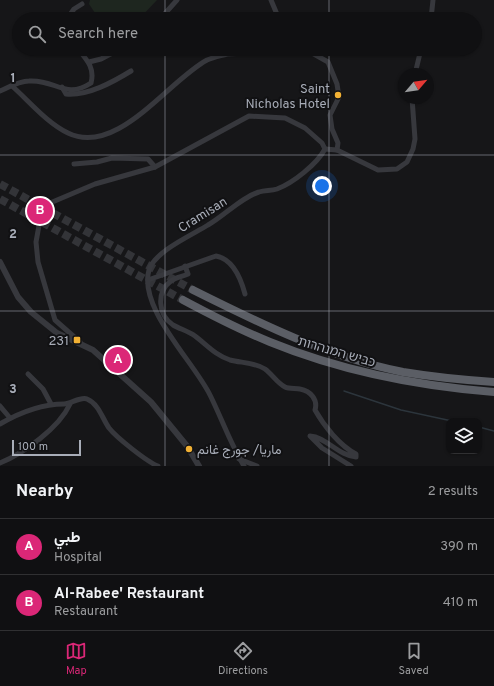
<!DOCTYPE html>
<meta charset="utf-8">
<style>
:root{--surface:#101012;--page:#1e1e20;--text:#f1f3f6;--muted:#9c9d9f;--line:#303032;--accent:#db2777}
body{margin:0;font-family:Overpass,Vazirmatn,"Noto Sans Hebrew",sans-serif;background:var(--page);color:var(--text)}
.controls{position:absolute;right:12px;bottom:12px;display:grid;overflow:hidden;border-radius:8px;box-shadow:0 1px 3px #0004}
.controls button{width:36px;height:36px;display:grid;place-items:center;padding:0;border:0;border-bottom:1px solid var(--line);background:var(--surface);color:var(--text);font:20px sans-serif}
.compass{position:absolute;left:398px;top:68px;width:36px;height:36px;border-radius:50%;background:var(--surface);box-shadow:0 1px 3px #0004;rotate:61deg}
.scale{position:absolute;left:12px;bottom:10px;width:69px;box-sizing:border-box;padding-left:4px;border:2px solid #a8adb8;border-top:0;font-size:11px;line-height:14px;white-space:nowrap;color:#a8adb8;-webkit-text-stroke:3px #111113;paint-order:stroke}
.you{position:absolute;left:322px;top:186px;width:14px;height:14px;margin:-10px;border:3px solid #fff;border-radius:50%;background:#1a73e8;box-shadow:0 0 0 6px #1a73e833}
.badge{display:grid;place-items:center;width:26px;height:26px;border-radius:50%;background:var(--accent);color:#fff;font-size:13px;font-weight:700}
.pin{position:absolute;translate:-50% -50%;border:2px solid #fff;box-shadow:0 1px 4px #0006}
.list{margin:0;padding:0;list-style:none}
h2{display:flex;justify-content:space-between;align-items:center;height:52px;margin:0;padding:0 16px;font-size:17px}
h2 small{font-size:13px;font-weight:400;color:var(--muted)}
.list li{display:grid;grid-template-columns:26px 1fr auto;gap:12px;align-items:center;box-sizing:border-box;height:56px;padding:0 16px;border-top:1px solid var(--line)}
.list b{display:block;font-size:15px;white-space:nowrap}
.list p{margin:0;font-size:13px;white-space:nowrap;color:var(--muted)}
.list em{font-size:13px;font-style:normal;color:var(--muted)}
.icon{flex:none;width:22px;height:22px;fill:none;stroke:currentColor;stroke-width:2;stroke-linecap:round;stroke-linejoin:round}
.map{position:relative;flex:none;width:494px;height:466px;overflow:hidden}
.search{position:absolute;background:var(--surface);box-shadow:0 1px 3px #0004;left:12px;right:12px;top:12px;height:44px;display:flex;align-items:center;gap:10px;box-sizing:border-box;padding:0 14px;border-radius:22px;color:var(--muted);font-size:15px}
.sheet{height:164px;background:var(--surface)}
nav{display:flex;justify-content:space-around;align-items:center;box-sizing:border-box;height:56px;border-top:1px solid var(--line);background:var(--surface);font-size:11px;color:var(--muted)}
nav a{display:grid;justify-items:center;gap:2px}
nav .on{color:var(--accent)}
.map>svg:first-child{display:block}
.green{fill:#1e261f}
.lines{fill:none;stroke-linecap:round;stroke-linejoin:round}
.stream{stroke:#2c353c;stroke-width:1.5}
.trunk-tunnel{stroke:#333438;stroke-width:8;stroke-dasharray:8 4;stroke-linecap:butt}
.minor{stroke:#37383d;stroke-width:5}
.tertiary{stroke:#37383d;stroke-width:6}
.trunk{stroke:#5b5e65;stroke-width:8}
.grid{fill:none;stroke:#a8adb8;stroke-width:1;stroke-opacity:0.55}
.poi-dot{fill:#f2b134;stroke:#111113;stroke-width:1.5}
.labels{text-anchor:middle;stroke-width:4;stroke-linejoin:round;paint-order:stroke}
.poi-label{font-size:13px;fill:#a8adb8;stroke:#111113;text-anchor:end}
.street-label{font-size:13px;fill:#a8adb8;stroke:#111113}
.grid-label{font-size:13px;text-anchor:middle;font-weight:bold;fill:#a8adb8;stroke:#111113;stroke-width:4;stroke-linejoin:round;paint-order:stroke}
</style>
<div class="map">
<svg width="494" height="466" viewBox="0 0 494 466">
<rect width="100%" height="100%" fill="#161618"/>
<!-- green -->
<polygon class="green" points="90,0 157,0 139,19 99,19 89,4"/>
<g class="lines">
<!-- stream -->
<g class="stream">
<polyline points="344,391 401,410 452,421"/>
<polyline points="479,427 494,431"/>
</g>
<!-- trunk-tunnel -->
<g class="trunk-tunnel">
<polyline points="0,184 193,290"/>
<polyline points="0,199 183,300"/>
</g>
<!-- minor -->
<g class="minor">
<polyline points="271,0 279,19"/>
<polyline points="67,19 74,9 82,4"/>
<polyline points="160,19 177,0"/>
<polyline points="431,19 433,0"/>
<polyline points="305,49 328,62 337,84 339,97 330,115 332,129 338,143 337,150"/>
<polyline points="89,62 101,59 120,49"/>
<polyline points="415,74 421,49"/>
<path d="M 12,86 C 29,101 47,123 68,133 C 117,157 168,81 207,60 C 214,57 220,56 227,54 L 307,50"/>
<path d="M 62,87 L 66,94 C 88,96 113,82 131,71"/>
<path d="M 0,91 C 9,87 19,81 29,81 C 56,79 65,100 91,83 C 95,68 87,60 78,49"/>
<polyline points="74,164 97,162 112,158 148,159 155,167"/>
<path d="M 185,266 L 188,274 C 182,277 176,277 171,281 C 156,292 158,315 173,325 C 180,329 188,331 195,336 C 207,345 215,355 230,360 C 241,363 254,362 265,369 C 272,374 277,383 285,387 C 289,389 296,388 300,389 C 311,391 318,400 315,410 C 324,426 340,446 356,454 L 356,457 C 339,456 326,437 310,436 L 322,448 L 351,466"/>
<path d="M 148,280 L 216,256 C 233,259 241,279 245,294"/>
<polyline points="80,342 55,320 38,262 36,242 40,220 50,203 95,184 155,167 249,116 285,118 305,128 322,143 325,149"/>
<polyline points="28,374 43,389 51,404"/>
<polyline points="0,406 10,418"/>
<path d="M 0,424 C 19,413 41,404 64,404 C 71,404 81,396 87,399 C 99,404 102,418 109,428 C 116,437 147,462 158,466"/>
<polyline points="239,459 257,466"/>
<path d="M 0,463 C 24,453 59,428 70,404"/>
<path d="M 244,466 C 230,443 222,419 210,395 C 194,362 138,308 149,270 C 155,251 192,235 208,225 C 224,216 242,197 259,192 C 265,190 271,191 277,189 C 293,183 317,164 325,149 L 337,150 L 378,170 L 397,169 L 407,162 L 413,149 L 415,139 L 412,98"/>
</g>
<!-- tertiary -->
<polyline class="tertiary" points="0,262 18,297 31,312 57,333 93,350 151,402 187,446 199,466"/>
<!-- trunk -->
<g class="trunk">
<path d="M 193,290 C 261,324 328,357 403,372 C 433,377 464,380 494,382"/>
<path d="M 183,300 C 211,315 240,330 270,342 C 341,371 418,386 494,392"/>
</g>
</g>
<!-- grid -->
<path class="grid" d="M 165,0 L 165,19M 329,0 L 329,19M 165,49 L 165,466M 329,49 L 329,466M 0,155 L 494,155M 0,311 L 494,311"/>
<!-- markers -->
<g class="poi-dot">
<circle cx="338" cy="95" r="4"/>
<rect x="73" y="336" width="8" height="8" rx="2"/>
<circle cx="189" cy="449" r="4"/>
</g>
<g class="labels">
<!-- poi labels -->
<g class="poi-label">
<text x="330" y="93">Saint<tspan x="330" dy="15">Nicholas Hotel</tspan></text>
<text x="69" y="345">231</text>
<text x="197" y="454" text-anchor="start">ماريا/ جورج غانم</text>
</g>
<!-- street labels -->
<g class="street-label">
<text transform="translate(202 214) rotate(-32)" y="5">Cramisan</text>
<text transform="translate(337 351) rotate(16)" y="5">כביש המנהרות</text>
</g>
</g>
<g class="grid-label">
<text x="13" y="82">1</text>
<text x="13" y="238">2</text>
<text x="13" y="393">3</text>
</g>
</svg>
<div class="controls">
<button><svg class="icon" aria-label="layers" viewBox="0 0 24 24"><path d="M12 4l9 5-9 5-9-5zM3 14l9 5 9-5"/></svg></button>
</div>
<svg class="compass" viewBox="-18 -18 36 36"><path d="M0-13l5 13h-10z" fill="#e53935"/><path d="M0 13l5-13h-10z" fill="#9c9d9f"/></svg>
<div class="scale">100 m</div>
<div class="you"></div>
<div class="pin badge" style="left:118px;top:360px">A</div>
<div class="pin badge" style="left:40px;top:211px">B</div>
<div class="search"><svg class="icon" aria-label="search" viewBox="0 0 24 24"><circle cx="10" cy="10" r="6"/><path d="M15 15l6 6"/></svg>Search here</div>
</div>
<section class="sheet">
<h2>Nearby<small>2 results</small></h2>
<ul class="list">
<li><span class="badge">A</span><div><b>طبي</b><p>Hospital</p></div><em>390 m</em></li>
<li><span class="badge">B</span><div><b>Al-Rabee' Restaurant</b><p>Restaurant</p></div><em>410 m</em></li>
</ul>
</section>
<nav>
<a class="on"><svg class="icon" aria-label="map" viewBox="0 0 24 24"><path d="M3 6l6-2 6 2 6-2v14l-6 2-6-2-6 2zM9 4v14M15 6v14"/></svg>Map</a>
<a><svg class="icon" aria-label="directions" viewBox="0 0 24 24"><path d="M12 3l9 9-9 9-9-9zM9 14v-3h6M13 9l2 2-2 2"/></svg>Directions</a>
<a><svg class="icon" aria-label="saved" viewBox="0 0 24 24"><path d="M7 4h10v16l-5-4-5 4z"/></svg>Saved</a>
</nav>
